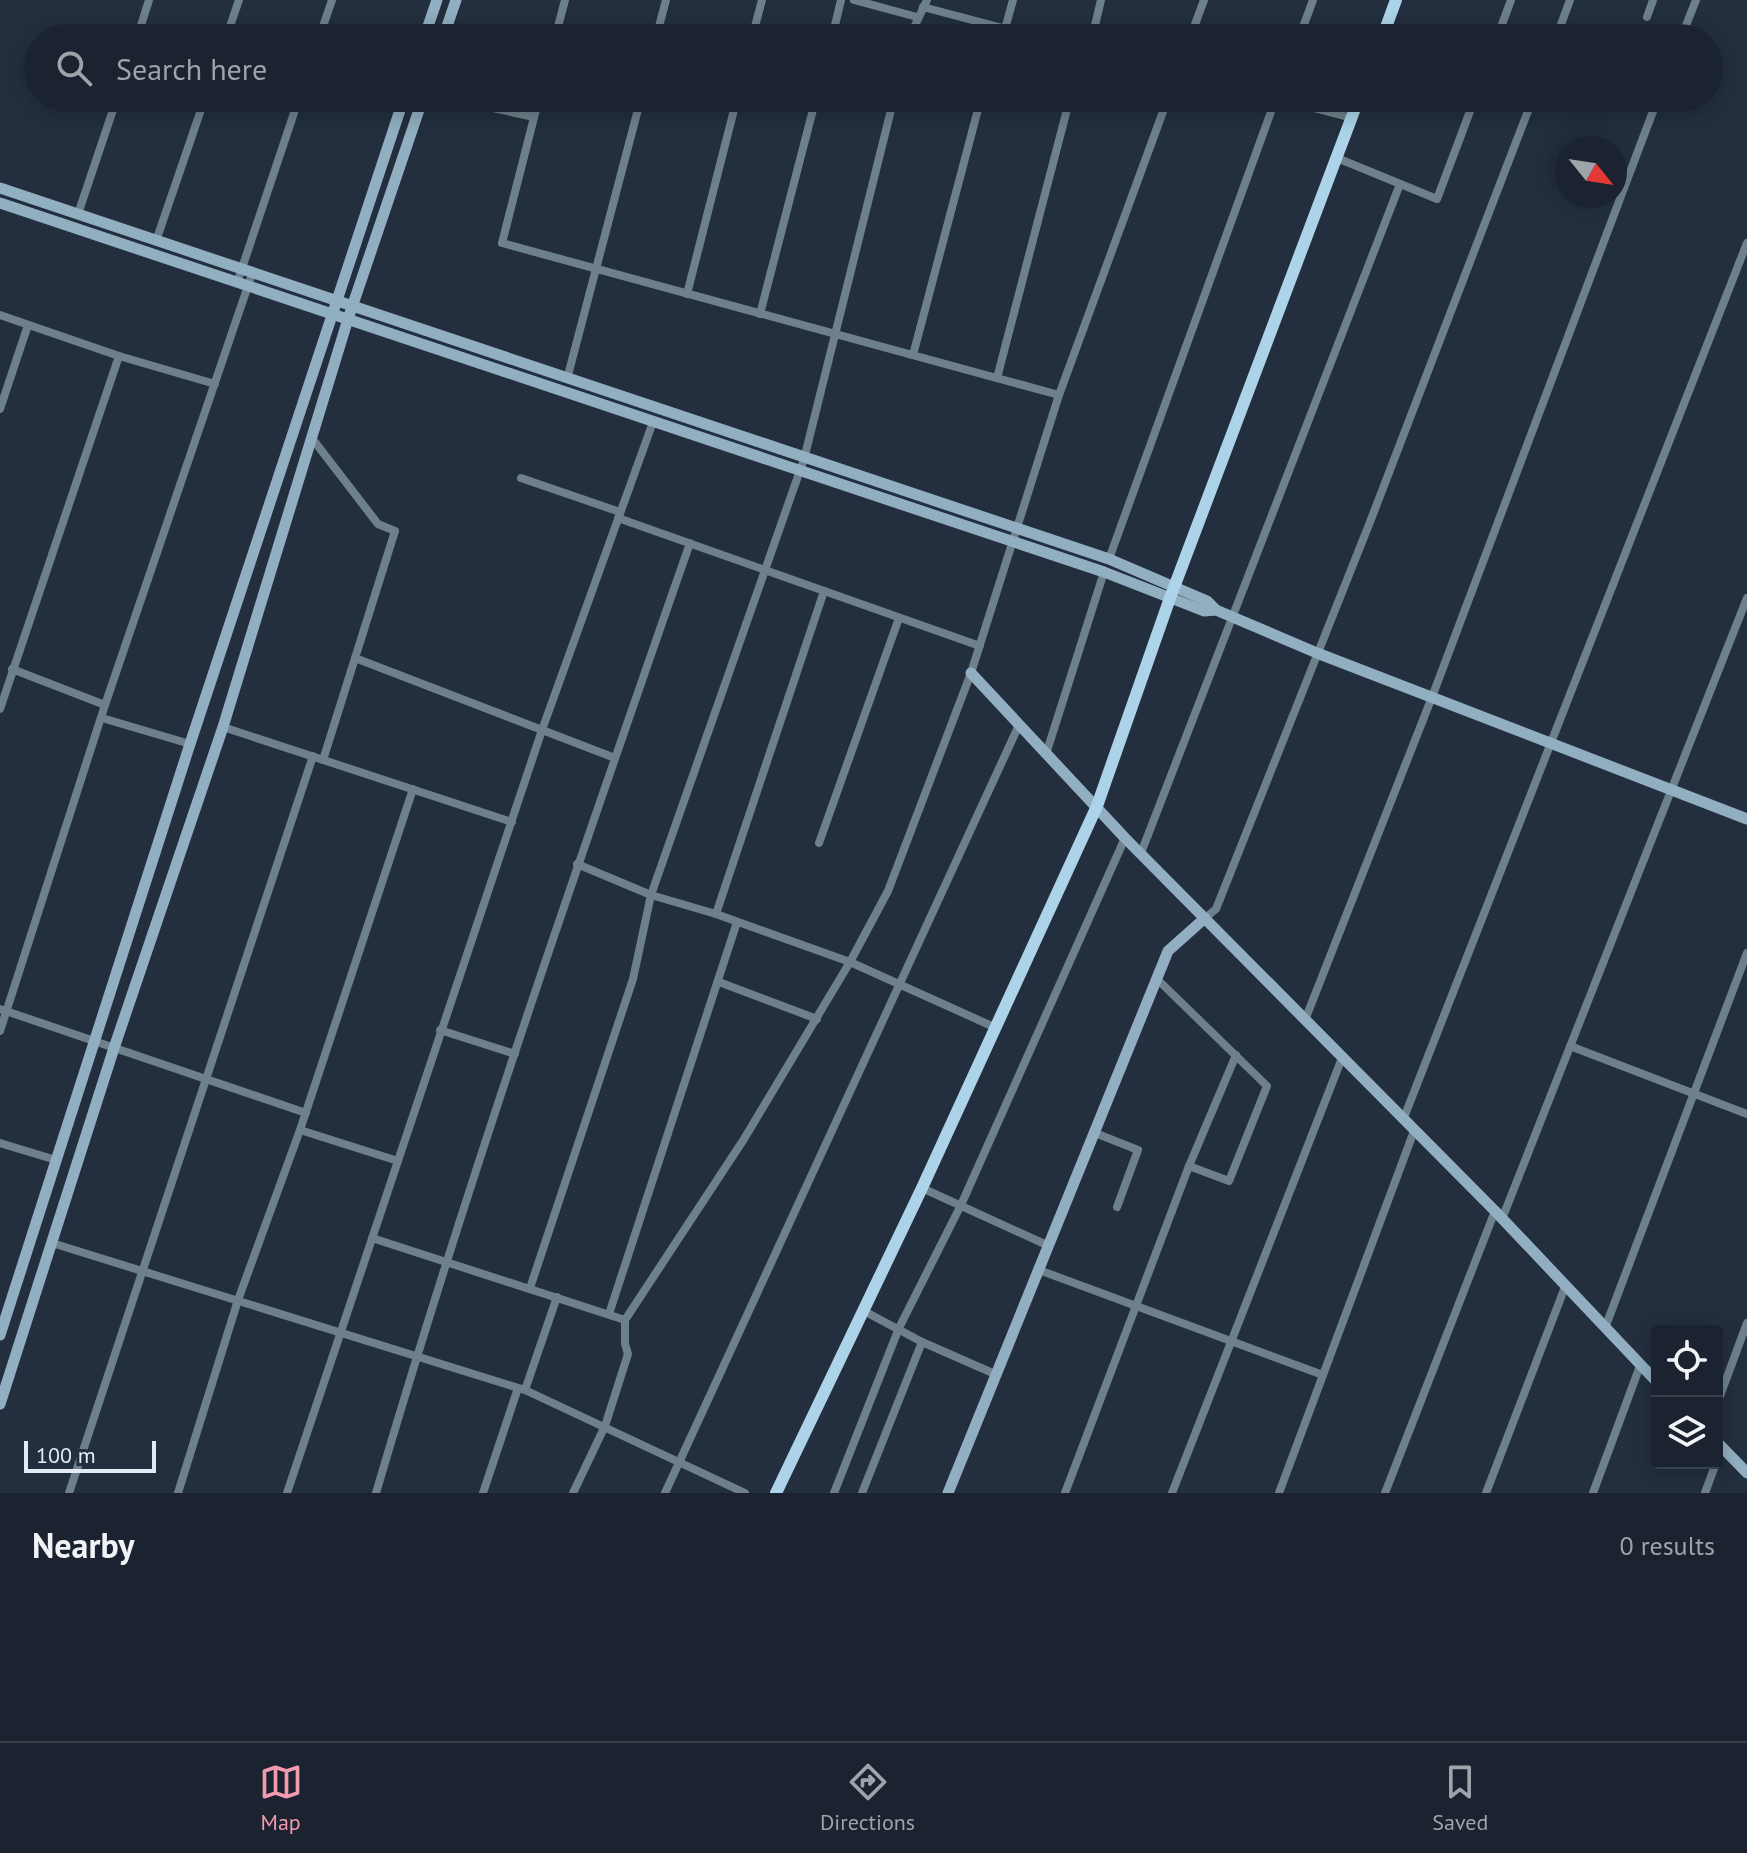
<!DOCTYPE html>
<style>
:root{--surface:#1a232f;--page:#232b37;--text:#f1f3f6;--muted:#9fa4aa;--line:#38404b;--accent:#f29aaf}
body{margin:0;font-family:"PT Sans",sans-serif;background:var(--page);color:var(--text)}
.controls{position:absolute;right:24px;bottom:24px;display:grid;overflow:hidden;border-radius:8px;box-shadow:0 4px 20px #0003}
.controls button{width:72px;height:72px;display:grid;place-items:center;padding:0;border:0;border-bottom:2px solid var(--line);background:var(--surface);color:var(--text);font:40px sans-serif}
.compass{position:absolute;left:1555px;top:136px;width:72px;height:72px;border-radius:50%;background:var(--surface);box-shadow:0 4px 20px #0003;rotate:120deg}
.scale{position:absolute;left:24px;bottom:20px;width:132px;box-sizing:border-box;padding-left:8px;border:4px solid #e3ebf5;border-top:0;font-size:22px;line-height:28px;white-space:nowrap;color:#e3ebf5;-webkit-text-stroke:6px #232f3f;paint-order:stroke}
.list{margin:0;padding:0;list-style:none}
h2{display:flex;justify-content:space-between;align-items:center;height:104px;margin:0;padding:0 32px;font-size:34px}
h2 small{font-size:26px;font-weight:400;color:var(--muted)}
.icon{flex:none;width:44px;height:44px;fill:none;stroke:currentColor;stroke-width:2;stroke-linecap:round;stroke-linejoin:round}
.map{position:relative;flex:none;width:1747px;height:1493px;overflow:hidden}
.search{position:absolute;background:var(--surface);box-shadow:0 4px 20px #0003;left:24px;right:24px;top:24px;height:88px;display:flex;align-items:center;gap:20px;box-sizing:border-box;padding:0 28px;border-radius:44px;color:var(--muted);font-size:30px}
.sheet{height:248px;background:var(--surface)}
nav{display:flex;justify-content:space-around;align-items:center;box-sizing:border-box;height:112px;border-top:2px solid var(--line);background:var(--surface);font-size:22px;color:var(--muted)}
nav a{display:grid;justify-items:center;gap:4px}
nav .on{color:var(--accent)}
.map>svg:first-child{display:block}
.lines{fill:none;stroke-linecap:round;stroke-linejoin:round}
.street{stroke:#6e808b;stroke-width:8}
.secondary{stroke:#91afc0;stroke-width:11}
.primary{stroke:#acd3e9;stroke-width:12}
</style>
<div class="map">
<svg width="1747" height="1493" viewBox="0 0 1747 1493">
<rect width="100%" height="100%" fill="#232f3f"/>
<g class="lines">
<!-- street -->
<g class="street">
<polyline points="854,0 917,17"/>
<polyline points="923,7 1040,38"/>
<polyline points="1647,17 1653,0"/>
<polyline points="1005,29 1013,0"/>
<polyline points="137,38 149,0"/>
<polyline points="226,38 239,0"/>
<polyline points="319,38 332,0"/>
<polyline points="555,38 565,0"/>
<polyline points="656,38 666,0"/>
<polyline points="752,38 762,0"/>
<polyline points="832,38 841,0"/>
<polyline points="909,38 927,0"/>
<polyline points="1092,38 1101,0"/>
<polyline points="1190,38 1204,0"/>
<polyline points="1299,38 1313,0"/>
<polyline points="1497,38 1511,0"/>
<polyline points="1556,38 1570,0"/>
<polyline points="1681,38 1696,0"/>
<polyline points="447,98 534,117"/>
<polyline points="539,98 502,243 1059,395"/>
<polyline points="1275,98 1352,118"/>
<polyline points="1337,158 1437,199 1475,98"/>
<polyline points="78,214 117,98"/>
<polyline points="156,241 205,98"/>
<polyline points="237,283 299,98"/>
<polyline points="687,294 737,98"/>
<polyline points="760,314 816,98"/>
<polyline points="0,315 119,356 215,384"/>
<polyline points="913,355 981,98"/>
<polyline points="997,378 1070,98"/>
<polyline points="567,379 641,98"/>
<polyline points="0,409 28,325"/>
<polyline points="311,437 378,524 395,531 323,760"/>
<polyline points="521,478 620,512"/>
<polyline points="618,518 980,646"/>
<polyline points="1109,559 1276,98"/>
<polyline points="355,658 615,758"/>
<polyline points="12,669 105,705"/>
<polyline points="0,709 119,356"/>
<polyline points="102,718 190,744"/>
<polyline points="223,727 512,822"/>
<polyline points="1046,754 1104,572"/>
<polyline points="819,843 899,618"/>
<polyline points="1141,853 1400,184"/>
<polyline points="577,864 651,895 716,914 850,962 994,1027"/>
<polyline points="716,914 824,591"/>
<polyline points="1205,918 1216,909 1370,522 1533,98"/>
<polyline points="1157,979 1267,1086 1229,1181 1189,1166"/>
<polyline points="719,982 817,1019"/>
<polyline points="0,1009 306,1113"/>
<polyline points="1305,1020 1432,697 1658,98"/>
<polyline points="440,1030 515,1054"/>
<polyline points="0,1031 105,705 252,274"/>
<polyline points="1570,1046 1747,1114"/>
<polyline points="1403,1120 1747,243"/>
<polyline points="300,1130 398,1161"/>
<polyline points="1095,1133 1138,1150 1117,1207"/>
<polyline points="0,1143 56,1160"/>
<polyline points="922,1188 1049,1246"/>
<polyline points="1502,1219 1747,598"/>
<polyline points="372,1238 625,1320"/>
<polyline points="52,1243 525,1390 745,1493"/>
<polyline points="1039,1270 1323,1375"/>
<polyline points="530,1288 633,979 651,895 804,459 894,98"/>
<polyline points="862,1310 922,1342 995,1374"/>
<polyline points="609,1314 737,922"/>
<polyline points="1605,1328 1747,953"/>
<polyline points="525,1390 557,1297"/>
<polyline points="1717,1404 1747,1323"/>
<polyline points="69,1493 313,756"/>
<polyline points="178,1493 238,1300 300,1130 413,789"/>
<polyline points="287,1493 542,730 653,422"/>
<path d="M 376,1493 C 470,1173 580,858 690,543"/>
<polyline points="483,1493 518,1388"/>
<polyline points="573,1493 605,1426 628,1354 625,1344 625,1320 744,1139 850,962 888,891 971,673 1059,395 1168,98"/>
<polyline points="665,1493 1019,725"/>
<polyline points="834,1493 899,1328 961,1205 1125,838"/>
<polyline points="862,1493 922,1342"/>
<polyline points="1065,1493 1189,1166 1236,1055"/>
<polyline points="1172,1493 1342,1058"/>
<polyline points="1279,1493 1414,1131"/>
<polyline points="1385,1493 1495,1211"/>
<polyline points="1486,1493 1565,1287"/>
<polyline points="1593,1493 1640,1366"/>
<polyline points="1705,1493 1716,1463"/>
</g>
<!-- secondary -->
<g class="secondary">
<polyline points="424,38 437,0"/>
<polyline points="443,38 456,0"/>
<polyline points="0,188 1109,559 1207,601 1216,610 1317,653 1747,819"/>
<polyline points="0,203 1104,572 1204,611 1216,610"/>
<polyline points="971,673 1125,838 1495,1211 1657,1382"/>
<polyline points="0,1335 190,744 404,98"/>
<polyline points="0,1404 114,1048 223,727 348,319 423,98"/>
<polyline points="1717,1442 1747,1473"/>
<polyline points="948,1493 1168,951 1205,918"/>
</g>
<!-- primary -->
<g class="primary">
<polyline points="1382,38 1396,0"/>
<polyline points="776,1493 922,1188 1097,806 1170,598 1359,98"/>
</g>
</g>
</svg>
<div class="controls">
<button><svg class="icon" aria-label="locate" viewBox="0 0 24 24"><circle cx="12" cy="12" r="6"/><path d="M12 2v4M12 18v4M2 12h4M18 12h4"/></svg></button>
<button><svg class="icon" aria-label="layers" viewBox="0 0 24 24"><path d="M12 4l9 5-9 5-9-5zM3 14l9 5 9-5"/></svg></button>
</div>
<svg class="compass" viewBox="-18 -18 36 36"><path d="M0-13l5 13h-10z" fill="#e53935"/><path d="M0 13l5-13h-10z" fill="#9fa4aa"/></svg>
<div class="scale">100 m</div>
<div class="search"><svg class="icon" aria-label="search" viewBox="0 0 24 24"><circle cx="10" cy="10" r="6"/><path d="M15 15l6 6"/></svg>Search here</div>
</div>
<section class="sheet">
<h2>Nearby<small>0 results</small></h2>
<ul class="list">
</ul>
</section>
<nav>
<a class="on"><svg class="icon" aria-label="map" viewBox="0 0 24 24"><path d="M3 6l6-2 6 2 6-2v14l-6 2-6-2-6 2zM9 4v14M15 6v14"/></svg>Map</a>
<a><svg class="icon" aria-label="directions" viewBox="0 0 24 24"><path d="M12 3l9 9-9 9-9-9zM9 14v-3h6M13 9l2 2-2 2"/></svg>Directions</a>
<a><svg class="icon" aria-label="saved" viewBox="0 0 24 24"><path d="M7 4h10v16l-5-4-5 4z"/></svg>Saved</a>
</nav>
